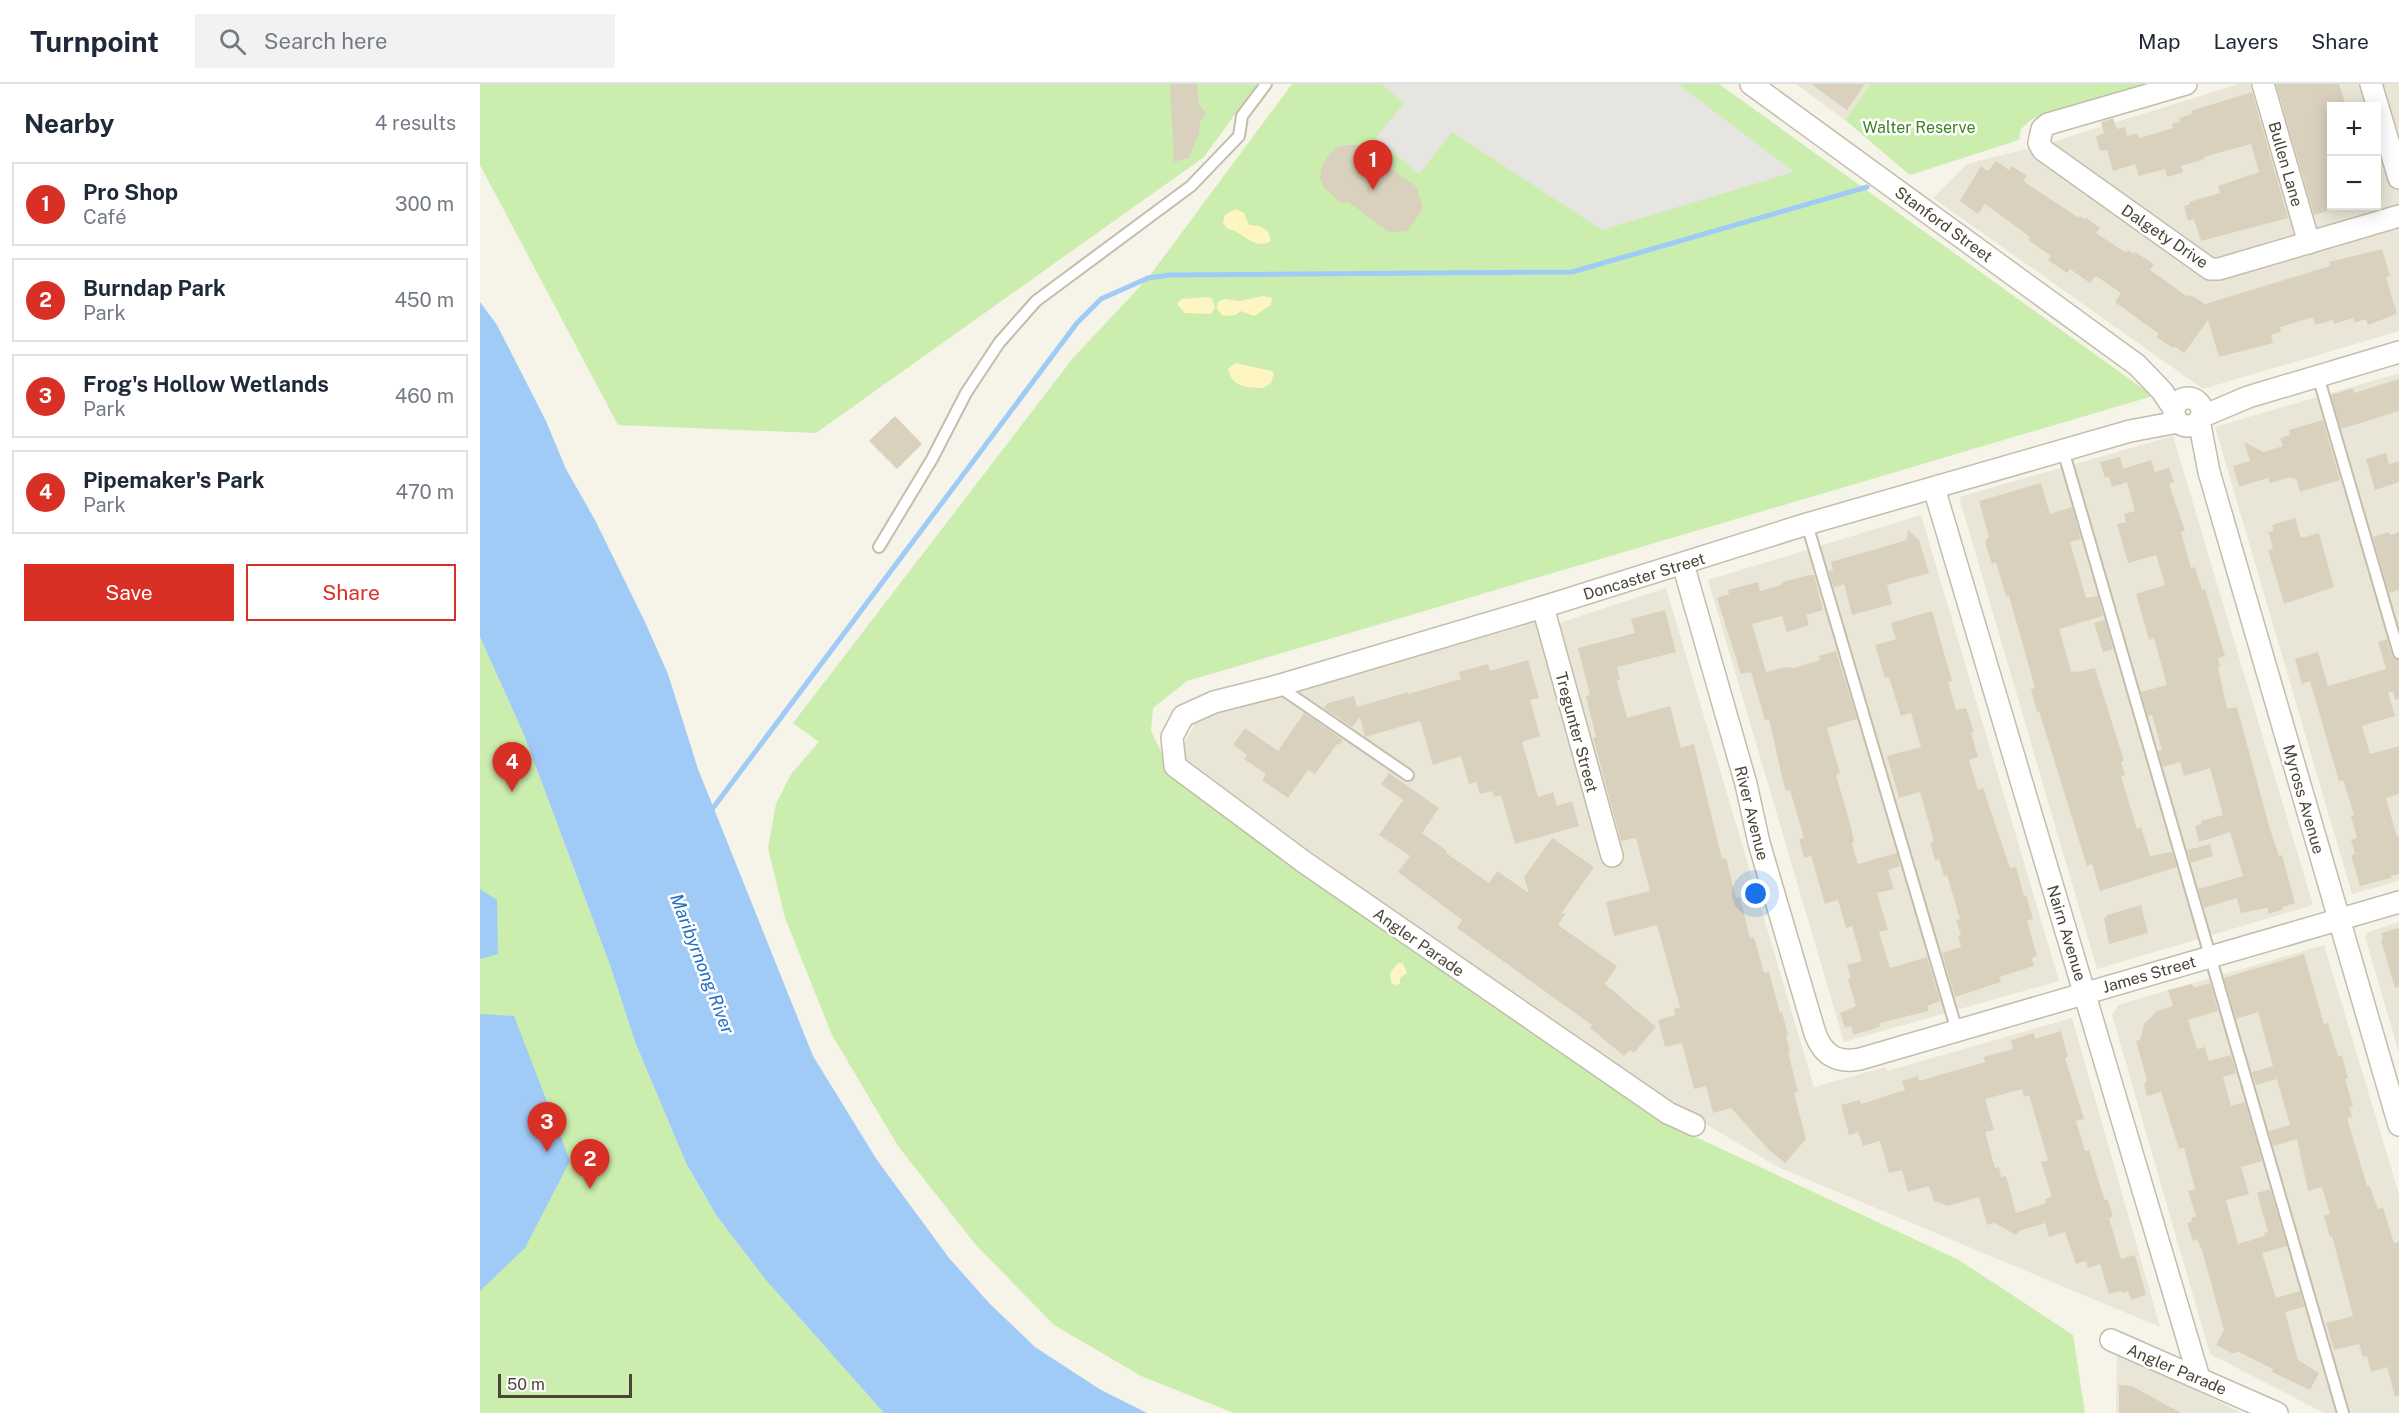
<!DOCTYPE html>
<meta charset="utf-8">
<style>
:root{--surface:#fff;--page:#f2f2f3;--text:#1f2937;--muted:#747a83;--line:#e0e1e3;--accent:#d93025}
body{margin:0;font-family:"Public Sans",sans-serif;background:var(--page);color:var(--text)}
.controls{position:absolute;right:18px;top:18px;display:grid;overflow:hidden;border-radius:0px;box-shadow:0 3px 15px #0003}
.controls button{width:54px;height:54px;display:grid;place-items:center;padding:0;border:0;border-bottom:2px solid var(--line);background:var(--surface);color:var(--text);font:30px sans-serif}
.scale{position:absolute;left:18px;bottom:15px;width:134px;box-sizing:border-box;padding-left:6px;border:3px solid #4b4537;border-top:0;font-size:16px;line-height:21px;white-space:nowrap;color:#4b4537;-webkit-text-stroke:4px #fff;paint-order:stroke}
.you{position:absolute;left:1276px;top:810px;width:21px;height:21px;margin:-15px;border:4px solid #fff;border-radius:50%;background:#1a73e8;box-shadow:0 0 0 9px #1a73e833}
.badge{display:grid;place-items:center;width:39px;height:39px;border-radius:50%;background:var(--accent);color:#fff;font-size:20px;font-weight:700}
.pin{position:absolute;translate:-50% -50px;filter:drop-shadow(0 2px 3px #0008)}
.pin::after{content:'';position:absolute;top:32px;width:21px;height:18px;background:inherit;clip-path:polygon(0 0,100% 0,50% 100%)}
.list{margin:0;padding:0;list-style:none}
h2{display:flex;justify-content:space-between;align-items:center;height:78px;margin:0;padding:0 24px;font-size:26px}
h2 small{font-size:20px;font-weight:400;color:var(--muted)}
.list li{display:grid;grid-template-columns:39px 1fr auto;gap:18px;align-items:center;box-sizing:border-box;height:84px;margin:0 12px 12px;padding:0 12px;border:2px solid var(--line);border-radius:0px}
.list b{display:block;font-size:22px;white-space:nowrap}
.list p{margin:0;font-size:20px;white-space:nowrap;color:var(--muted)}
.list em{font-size:20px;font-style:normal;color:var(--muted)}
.actions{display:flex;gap:12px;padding:18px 24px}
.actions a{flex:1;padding:14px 0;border:2px solid var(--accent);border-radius:0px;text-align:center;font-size:21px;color:var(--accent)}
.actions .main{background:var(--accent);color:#fff}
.icon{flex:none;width:33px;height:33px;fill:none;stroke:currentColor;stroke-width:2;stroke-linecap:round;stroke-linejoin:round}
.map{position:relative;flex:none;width:1919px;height:1329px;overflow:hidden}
header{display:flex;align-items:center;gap:36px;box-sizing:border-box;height:84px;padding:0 30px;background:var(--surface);border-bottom:2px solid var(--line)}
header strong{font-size:28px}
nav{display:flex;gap:33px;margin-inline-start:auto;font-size:21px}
.search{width:420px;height:54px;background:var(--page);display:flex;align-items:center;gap:15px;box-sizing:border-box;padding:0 21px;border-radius:0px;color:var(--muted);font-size:22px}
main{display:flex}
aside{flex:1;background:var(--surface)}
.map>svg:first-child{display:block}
.residential{fill:#eae6d7;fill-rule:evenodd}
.green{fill:#cbeeaf}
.sand{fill:#fdf6c3}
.parking{fill:#e7e5e1}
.water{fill:#a1cbf7}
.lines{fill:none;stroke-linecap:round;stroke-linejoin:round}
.stream{stroke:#a1cbf7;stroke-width:5}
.building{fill:#d9d1bd;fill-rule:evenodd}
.lane-casing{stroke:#c3bdab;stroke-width:14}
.street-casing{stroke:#c3bdab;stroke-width:24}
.lane{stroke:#fff;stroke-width:10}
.street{stroke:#fff;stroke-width:21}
.labels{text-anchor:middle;stroke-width:5;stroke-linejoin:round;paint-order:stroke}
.park-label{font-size:16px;fill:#3e8323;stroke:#fff}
.street-label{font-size:16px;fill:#4b4537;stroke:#fff}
.water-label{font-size:18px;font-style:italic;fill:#246fc2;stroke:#fff}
</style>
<header>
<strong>Turnpoint</strong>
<div class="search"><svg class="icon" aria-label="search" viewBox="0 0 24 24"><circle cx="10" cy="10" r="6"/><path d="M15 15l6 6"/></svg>Search here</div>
<nav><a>Map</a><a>Layers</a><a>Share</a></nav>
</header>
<main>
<aside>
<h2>Nearby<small>4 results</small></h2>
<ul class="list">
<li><span class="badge">1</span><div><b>Pro Shop</b><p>Café</p></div><em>300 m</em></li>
<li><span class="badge">2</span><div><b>Burndap Park</b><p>Park</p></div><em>450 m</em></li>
<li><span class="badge">3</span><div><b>Frog's Hollow Wetlands</b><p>Park</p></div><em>460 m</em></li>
<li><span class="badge">4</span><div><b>Pipemaker's Park</b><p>Park</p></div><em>470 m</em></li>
</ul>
<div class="actions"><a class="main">Save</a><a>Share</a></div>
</aside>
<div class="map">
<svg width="1919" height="1329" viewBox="0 0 1919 1329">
<rect width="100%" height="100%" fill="#f6f3e9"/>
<!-- residential -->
<g class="residential">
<polygon points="1316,0 1390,0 1365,36"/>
<path d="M 1759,0 L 1919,0 L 1919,247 L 1723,305 L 1453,114 L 1487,80 L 1569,59 ZM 1852,22 L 1896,22 L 1896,122 L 1852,122 Z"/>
<polygon points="1919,289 1919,797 1872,810 1735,343"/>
<polygon points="1693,352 1833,821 1617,885 1479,413"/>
<polygon points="1441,431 1579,897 1364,958 1228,496"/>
<polygon points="1186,504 1334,1003 1406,983 1407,987 1592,934 1680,1243 1298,1083 1142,990 697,672 718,634 1059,537 1129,782 1139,780 1073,541"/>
<polygon points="1919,838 1919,969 1885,853 1888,848"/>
<polygon points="1844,861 1919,1110 1919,1329 1844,1329 1730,1270 1632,931 1638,921"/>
<polygon points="1637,1268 1762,1329 1636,1329"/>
</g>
<!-- green -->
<g class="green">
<polygon points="0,0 777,0 724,73 336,349 138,341 0,81"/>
<polygon points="812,0 1239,0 1673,312 707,597 673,624 671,647 689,684 1188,1040 1479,1176 1593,1251 1605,1329 754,1329 661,1292 574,1241 495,1160 418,1062 352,951 305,834 288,764 296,720 311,690 339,658 313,639 593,274 668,194"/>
<polygon points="1390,0 1670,0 1552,35 1541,45 1539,56 1430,91 1365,36"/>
<polygon points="0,553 44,651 131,884 155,958 206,1079 236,1131 285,1195 404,1329 0,1329"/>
</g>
<!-- sand -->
<g class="sand">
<path d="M 756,125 L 764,129 L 769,141 L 779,142 L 788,147 L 791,157 C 772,167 764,147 748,145 L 743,139 L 745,131 Z"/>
<polygon points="783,212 792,214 791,221 774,232 761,227 755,231 743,232 737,225 738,218 744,215 760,217"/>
<polygon points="728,213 732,215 735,223 732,229 729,230 705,229 697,220 701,215"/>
<path d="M 755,279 L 792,287 L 794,289 L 791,299 L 783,304 C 767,304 752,303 748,285 Z"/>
<polygon points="918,879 923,879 927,889 920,894 920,900 915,901 911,898 910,889"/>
</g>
<!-- parking -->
<polygon class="parking" points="902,0 1198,0 1314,88 1122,146 972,48 939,90 896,54 924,19"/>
<!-- water -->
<g class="water">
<polygon points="0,218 17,241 66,337 86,385 115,436 165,538 188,590 218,685 333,972 397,1076 469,1174 510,1220 555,1263 621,1306 667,1329 404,1329 285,1195 236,1131 206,1079 155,958 131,884 44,651 0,553"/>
<polygon points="0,805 17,816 18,870 0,875"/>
<polygon points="0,930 34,932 90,1077 45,1164 0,1207"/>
</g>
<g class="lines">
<!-- stream -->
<polyline class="stream" points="233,724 597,239 621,215 668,194 690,191 1092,188 1387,103"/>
</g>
<!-- building -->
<g class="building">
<polygon points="690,0 717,0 719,21 726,29 720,37 719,49 709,74 694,78"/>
<polygon points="1331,0 1385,0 1367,26"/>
<polygon points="1796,0 1859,0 1866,22 1851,22 1851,126 1834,131"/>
<polygon points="1772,8 1808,134 1721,157 1714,135 1708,137 1704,122 1710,120 1709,118 1740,109 1738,102 1779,88 1771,60 1724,73 1725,75 1701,82 1703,88 1687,93 1685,85 1659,92 1655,80 1633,87 1627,66 1620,67 1616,53 1624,49 1621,38 1633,34 1637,45 1645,43 1647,52 1657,49 1659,54 1693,44 1692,40 1700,38 1699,34 1712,30 1711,27"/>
<polygon points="867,61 878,61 937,103 943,125 927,147 909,148 867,117 863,120 844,104 840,94 842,81 848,72 857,63"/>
<polygon points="1516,77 1529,86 1532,82 1547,92 1543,97 1599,134 1600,132 1605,135 1606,134 1620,144 1616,149 1646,169 1648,166 1654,170 1655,168 1674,180 1670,186 1708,213 1709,211 1716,214 1725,220 1850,182 1849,178 1902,165 1910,192 1906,193 1917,230 1888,241 1886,235 1874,239 1873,234 1854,240 1853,236 1835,241 1833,233 1800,243 1801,248 1791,251 1793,259 1739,273 1728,236 1704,269 1694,262 1693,264 1676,253 1679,250 1635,218 1641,209 1616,192 1610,199 1590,185 1587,189 1568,176 1571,172 1548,156 1550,153 1512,125 1505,120 1498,130 1480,117 1501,82 1508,87"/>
<polygon points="1919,295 1919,327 1861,345 1851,311 1873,304 1874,309"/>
<polygon points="415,332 442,360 417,385 389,357"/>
<polygon points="1843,336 1860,396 1820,408 1816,394 1812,395 1811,393 1790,399 1788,394 1759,403 1753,382 1770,377 1764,358 1783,368 1803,362 1800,354 1810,351 1809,346"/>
<polygon points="1906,369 1909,380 1919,377 1919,398 1895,406 1886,375"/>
<polygon points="1640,373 1643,385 1671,376 1675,388 1689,384 1694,398 1689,400 1705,447 1701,448 1711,484 1715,483 1722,506 1725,505 1745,572 1738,574 1740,582 1738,583 1747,625 1757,623 1789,742 1799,772 1802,771 1815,819 1803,823 1803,825 1789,830 1787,824 1761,829 1757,814 1724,824 1718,805 1763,792 1750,748 1719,758 1715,742 1722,740 1721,737 1743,731 1730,684 1704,692 1700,678 1683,683 1678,667 1682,666 1672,631 1668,632 1661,608 1687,601 1674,554 1669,556 1656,510 1685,501 1676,471 1648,479 1637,440 1646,438 1644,430 1655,427 1647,398 1632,403 1629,393 1625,394 1620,378"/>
<polygon points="1561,399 1570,430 1592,423 1601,455 1590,458 1606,514 1618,512 1623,532 1579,545 1591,587 1598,588 1615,584 1644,677 1641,678 1645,691 1641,692 1657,745 1661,743 1670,772 1692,768 1697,783 1620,807 1612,780 1607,782 1559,627 1557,628 1551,605 1555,604 1529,512 1526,512 1516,478 1512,480 1506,462 1506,455 1509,454 1499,417"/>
<polygon points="1815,434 1821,454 1839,449 1854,503 1804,520 1788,466 1793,464 1788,448 1794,447 1792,441"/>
<polygon points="1428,446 1439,456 1449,489 1407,501 1412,520 1372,531 1364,500 1354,504 1349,487 1353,486 1351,478 1427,456"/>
<polygon points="1909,448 1910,451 1919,448 1919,506 1909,509 1893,453"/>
<polygon points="1329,491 1334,491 1343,526 1326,531 1329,541 1307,548 1302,532 1272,540 1286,588 1305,583 1314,584 1340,576 1339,572 1356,567 1377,635 1347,644 1360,689 1356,691 1371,743 1374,757 1372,760 1378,780 1417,769 1420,782 1408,786 1414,805 1397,809 1408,846 1399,848 1410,884 1447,873 1460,917 1447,922 1449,927 1399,939 1400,943 1373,951 1371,942 1365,944 1360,929 1376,922 1368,895 1371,894 1367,881 1382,877 1372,842 1366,844 1358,816 1345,820 1331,772 1324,774 1319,755 1324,754 1310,706 1306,707 1302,693 1289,635 1285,636 1271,588 1261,590 1237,514 1249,510 1248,506 1278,498 1280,507 1301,501 1303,498"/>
<polygon points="1185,526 1196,568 1137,583 1140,596 1137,597 1147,634 1190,622 1201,664 1214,660 1242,775 1246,774 1256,814 1260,813 1270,854 1274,853 1284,889 1289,888 1300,929 1302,928 1308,951 1306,952 1310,967 1308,968 1318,1008 1314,1009 1326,1055 1305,1079 1288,1065 1251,1024 1233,1029 1226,1002 1214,1005 1202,959 1185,963 1178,936 1195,931 1194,925 1200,923 1177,841 1134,852 1126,818 1170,807 1156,754 1141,757 1113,654 1116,653 1106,612 1110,611 1098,564 1155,549 1151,535"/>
<polygon points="1452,527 1472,597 1468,598 1476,626 1486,624 1494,648 1491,649 1498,673 1489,676 1498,706 1503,704 1530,784 1536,783 1544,812 1546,811 1553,835 1547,837 1557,872 1552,874 1554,882 1519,893 1521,898 1475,913 1462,869 1481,863 1478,852 1481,851 1476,836 1480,835 1467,791 1464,792 1459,775 1455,776 1450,759 1454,757 1440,708 1419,714 1407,672 1441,663 1431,629 1421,632 1409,593 1405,594 1395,561 1416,555 1411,539"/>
<polygon points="1625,536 1633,565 1623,568 1614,539"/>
<polygon points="1907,555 1912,572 1919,576 1919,615 1915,616 1913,608 1908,608 1915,632 1882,642 1890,670 1919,662 1919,710 1906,714 1917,753 1919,752 1919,790 1911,792 1911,794 1880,802 1871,771 1875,770 1871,756 1877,754 1871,732 1874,731 1863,696 1859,697 1830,597 1822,600 1815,575 1838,568 1848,602 1906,585 1898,558"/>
<polygon points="1048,576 1059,614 1050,616 1060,652 1042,658 1058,713 1073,708 1077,722 1092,717 1099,742 1035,760 1021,711 1014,713 1012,707 1000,710 996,698 989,700 981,672 953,681 940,637 885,653 880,633 872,643 844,624 848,619 874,612 877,623 928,608 928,610 981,595 979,588 1008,580 1010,587"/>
<polygon points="824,629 863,656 859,661 857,660 835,690 828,686 808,714 782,696 786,690 764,675 767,671 753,661 765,644 798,667"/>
<polygon points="909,689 959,724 942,749 967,767 966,769 1009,799 1017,787 1049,809 1044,793 1072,754 1114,783 1081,830 1086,829 1078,841 1137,882 1125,900 1176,943 1154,969 1150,966 1144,972 1110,944 1112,941 977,844 982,836 918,788 930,772 899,751 923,716 901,700"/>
<polygon points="1730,760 1733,772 1711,779 1707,766"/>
<polygon points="1661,821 1668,849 1629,860 1624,834 1627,833 1627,831"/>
<polygon points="1919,844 1919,903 1915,904 1901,856 1903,855 1901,849"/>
<polygon points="1824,870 1844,940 1848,939 1858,972 1862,972 1868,994 1865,995 1873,1022 1869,1023 1872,1033 1867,1034 1887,1102 1889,1101 1898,1125 1903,1124 1914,1159 1919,1158 1919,1312 1915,1312 1907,1283 1891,1288 1887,1272 1883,1273 1879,1260 1854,1266 1846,1239 1873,1232 1852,1152 1850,1153 1844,1132 1850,1130 1842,1103 1828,1107 1817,1055 1793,1062 1789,1047 1810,1041 1797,995 1776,1001 1772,988 1793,982 1778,928 1756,935 1744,894"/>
<polygon points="1730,899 1738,927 1708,936 1717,965 1725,963 1729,977 1751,971 1756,989 1743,993 1751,1022 1765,1018 1782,1077 1761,1083 1769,1110 1746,1116 1758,1160 1785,1152 1784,1149 1788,1148 1777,1109 1790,1105 1807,1162 1782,1169 1796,1214 1820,1207 1824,1223 1805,1228 1818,1276 1839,1289 1830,1306 1792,1288 1793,1285 1757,1267 1756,1269 1751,1269 1736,1261 1744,1246 1722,1166 1717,1155 1713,1157 1707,1139 1712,1137 1711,1134 1716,1132 1708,1107 1715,1105 1704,1064 1699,1065 1681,1008 1667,1012 1664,1001 1667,996 1656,957 1660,956 1664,940 1677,927 1693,922 1688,906 1712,900 1714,904"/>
<path d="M 1581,947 L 1588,973 L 1585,974 L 1604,1035 L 1596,1037 L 1605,1067 L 1609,1066 L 1621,1105 L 1625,1116 L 1628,1116 L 1633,1133 L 1629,1134 L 1641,1175 L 1655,1171 L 1666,1211 L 1651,1216 L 1648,1207 L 1642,1209 L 1641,1207 L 1629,1210 L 1620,1180 L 1608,1184 L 1606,1177 L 1596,1180 L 1585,1148 L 1569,1153 L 1565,1139 L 1539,1147 L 1536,1151 L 1514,1139 L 1507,1141 L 1499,1113 L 1468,1122 L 1454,1117 L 1449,1102 L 1428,1108 L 1422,1086 L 1409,1089 L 1400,1057 L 1383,1062 L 1378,1048 L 1369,1051 L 1361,1021 L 1380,1016 L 1381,1020 L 1425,1006 L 1422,997 L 1438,992 L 1439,997 L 1505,978 L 1504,973 L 1533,965 L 1531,957 L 1538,954 L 1554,949 L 1555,955 ZM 1542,1005 L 1544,1013 L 1549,1011 L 1568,1076 L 1561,1078 L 1572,1113 L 1565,1115 L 1566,1119 L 1536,1129 L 1526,1092 L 1521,1093 L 1519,1083 L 1515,1084 L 1505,1048 L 1514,1046 L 1505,1015 Z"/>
<polygon points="1639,1301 1652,1302 1701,1329 1639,1329"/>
</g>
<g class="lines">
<!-- lane casing -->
<g class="lane-casing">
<g id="lane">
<polyline points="1838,292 1919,569"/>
<polyline points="1583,366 1863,1329"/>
<polyline points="1327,440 1477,947"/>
<polyline points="399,463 452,375 486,309 519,259 556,217 711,102 759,52 762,32 786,0"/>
<polyline points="798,602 928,691"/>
</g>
</g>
<!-- street casing -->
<g class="street-casing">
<g id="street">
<polyline points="1271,0 1657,281 1682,307 1694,325"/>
<polyline points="1706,0 1568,40 1562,45 1559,59 1563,66 1730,185 1739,185 1919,132"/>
<polyline points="1783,0 1829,159"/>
<polyline points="1891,0 1919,94"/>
<circle cx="1708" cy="328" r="14"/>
<polyline points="1721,333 1768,313 1919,268"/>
<polyline points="1719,336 1729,388 1919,1041"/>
<polyline points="1454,404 1719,1294"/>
<path d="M 1203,480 L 1266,700 L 1279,759 L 1334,946 C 1341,969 1355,980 1380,975 L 1919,818"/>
<polyline points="1063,523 1132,772"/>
<polyline points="1214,1041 1188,1029 824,778 695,682 692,653 703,632 734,618 797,602 1063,523 1327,440 1650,347 1698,338"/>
<polyline points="1631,1256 1797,1329"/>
</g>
</g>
<!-- lane -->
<use href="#lane" class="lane"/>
<!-- street -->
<use href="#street" class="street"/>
</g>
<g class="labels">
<!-- park labels -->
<g class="park-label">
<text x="1439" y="49">Walter Reserve</text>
</g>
<!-- street labels -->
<g class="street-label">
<text transform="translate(1806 80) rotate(74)" y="6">Bullen Lane</text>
<text transform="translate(1464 140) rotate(36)" y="6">Stanford Street</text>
<text transform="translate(1685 152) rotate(34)" y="6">Dalgety Drive</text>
<text transform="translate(1164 492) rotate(-17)" y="6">Doncaster Street</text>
<text transform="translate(1097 648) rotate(75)" y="6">Tregunter Street</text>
<text transform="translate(1824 715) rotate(74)" y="6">Myross Avenue</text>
<text transform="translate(1272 729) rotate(76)" y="6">River Avenue</text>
<text transform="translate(1587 849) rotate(73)" y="6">Nairn Avenue</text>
<text transform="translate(939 858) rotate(35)" y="6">Angler Parade</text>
<text transform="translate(1669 890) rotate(-16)" y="6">James Street</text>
<text transform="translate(1697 1285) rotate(23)" y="6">Angler Parade</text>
</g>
<!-- water labels -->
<g class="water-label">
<text transform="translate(222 880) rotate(69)" y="6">Maribyrnong River</text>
</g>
</g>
</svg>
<div class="controls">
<button>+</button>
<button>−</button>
</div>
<div class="scale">50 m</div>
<div class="you"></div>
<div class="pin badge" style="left:893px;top:106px">1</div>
<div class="pin badge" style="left:110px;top:1105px">2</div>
<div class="pin badge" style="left:67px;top:1068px">3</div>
<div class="pin badge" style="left:32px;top:708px">4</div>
</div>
</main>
